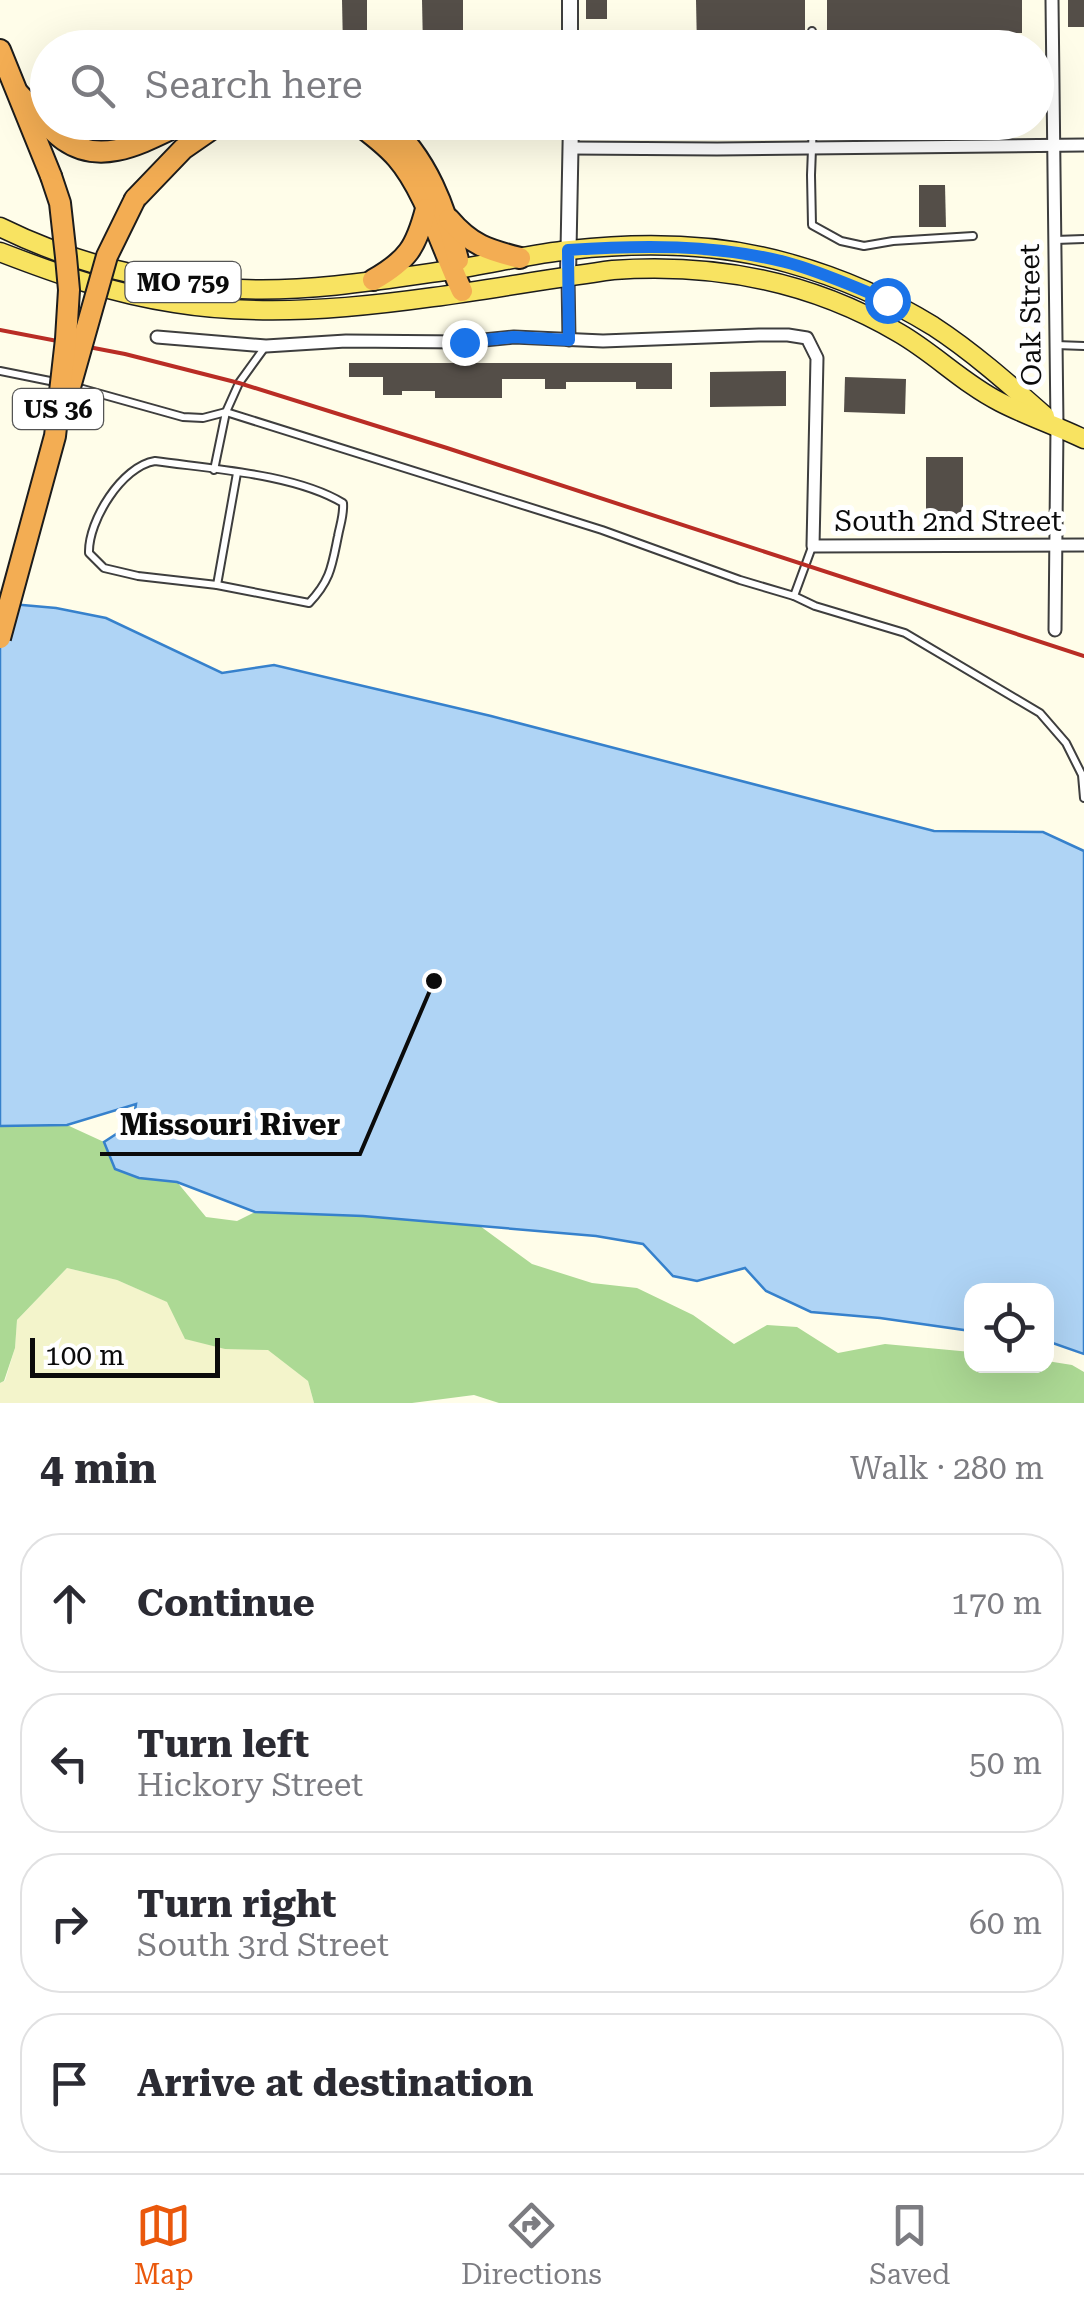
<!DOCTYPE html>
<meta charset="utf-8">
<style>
:root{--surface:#fff;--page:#f2f2f3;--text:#2b2b33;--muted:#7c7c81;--line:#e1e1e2;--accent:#ea580c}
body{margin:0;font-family:"Roboto Serif",serif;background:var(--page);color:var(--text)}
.controls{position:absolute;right:30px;bottom:30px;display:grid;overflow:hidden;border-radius:20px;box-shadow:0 10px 40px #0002}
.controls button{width:90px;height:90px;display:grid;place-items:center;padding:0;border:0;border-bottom:2px solid var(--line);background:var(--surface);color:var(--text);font:50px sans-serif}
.scale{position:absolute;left:30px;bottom:25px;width:190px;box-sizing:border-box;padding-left:10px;border:5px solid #0b0b0b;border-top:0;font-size:28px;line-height:35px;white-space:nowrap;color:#0b0b0b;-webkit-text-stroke:8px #fff;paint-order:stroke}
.stop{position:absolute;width:30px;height:30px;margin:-22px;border:8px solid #1a73e8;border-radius:50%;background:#fff}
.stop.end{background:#1a73e8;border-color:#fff;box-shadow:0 2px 10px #0008}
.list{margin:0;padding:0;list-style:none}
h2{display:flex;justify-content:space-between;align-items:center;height:130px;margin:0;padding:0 40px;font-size:42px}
h2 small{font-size:32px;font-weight:400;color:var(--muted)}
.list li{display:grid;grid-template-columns:65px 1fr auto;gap:30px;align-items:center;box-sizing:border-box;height:140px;margin:0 20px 20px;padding:0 20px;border:2px solid var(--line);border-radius:40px}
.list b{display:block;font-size:38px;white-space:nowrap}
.list p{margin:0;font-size:32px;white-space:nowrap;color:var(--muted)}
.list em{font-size:32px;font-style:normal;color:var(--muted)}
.icon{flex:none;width:55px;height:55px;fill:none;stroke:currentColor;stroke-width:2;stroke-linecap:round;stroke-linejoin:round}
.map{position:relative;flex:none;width:1084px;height:1403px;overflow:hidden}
.search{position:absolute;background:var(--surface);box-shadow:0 10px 40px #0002;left:30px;right:30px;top:30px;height:110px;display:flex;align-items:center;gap:25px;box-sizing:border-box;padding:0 35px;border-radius:55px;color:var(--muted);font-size:38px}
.sheet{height:770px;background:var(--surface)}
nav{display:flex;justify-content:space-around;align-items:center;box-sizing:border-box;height:140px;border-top:2px solid var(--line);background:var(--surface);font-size:28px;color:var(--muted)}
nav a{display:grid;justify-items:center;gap:5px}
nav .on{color:var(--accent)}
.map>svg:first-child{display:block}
.farmland{fill:#f3f4cb}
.forest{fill:#acd994}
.water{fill:#afd4f5;stroke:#3681cc;stroke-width:2.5}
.building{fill:#544e48}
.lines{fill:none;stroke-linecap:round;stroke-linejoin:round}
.service-casing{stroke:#3e3e3e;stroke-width:10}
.minor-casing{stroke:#3e3e3e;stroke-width:15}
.tertiary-casing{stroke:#3e3e3e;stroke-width:18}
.primary-casing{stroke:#1c1c1c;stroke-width:21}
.motorway-casing{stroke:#1c1c1c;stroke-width:24}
.service{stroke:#fff;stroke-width:6}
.minor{stroke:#fff;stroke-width:11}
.tertiary{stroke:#fff;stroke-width:14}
.primary{stroke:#f8e361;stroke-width:18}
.motorway{stroke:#f3ad53;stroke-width:20}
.rail{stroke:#b92d25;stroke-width:4}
.motorway-bridge-casing{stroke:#1c1c1c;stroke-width:24;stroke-linecap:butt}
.motorway-bridge{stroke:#f3ad53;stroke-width:20}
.route{stroke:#1a73e8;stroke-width:12}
.labels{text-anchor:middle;stroke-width:10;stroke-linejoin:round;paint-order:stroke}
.shield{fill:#fff;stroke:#545454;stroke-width:2.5}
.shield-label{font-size:25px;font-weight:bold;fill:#0b0b0b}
.street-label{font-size:28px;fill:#0b0b0b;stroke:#fff}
.leader{fill:none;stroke:#0b0b0b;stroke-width:4}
.callout-dot{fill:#0b0b0b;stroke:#fff;stroke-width:4}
.callout-label{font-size:30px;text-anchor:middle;font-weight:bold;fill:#0b0b0b;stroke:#fff;stroke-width:10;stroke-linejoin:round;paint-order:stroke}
</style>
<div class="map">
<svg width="1084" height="1403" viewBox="0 0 1084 1403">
<rect width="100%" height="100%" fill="#fffde9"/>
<!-- farmland -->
<polygon class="farmland" points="67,1268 117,1280 168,1302 225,1349 268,1349 308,1381 314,1403 0,1403 0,1383 5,1381 15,1348 17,1320"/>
<!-- forest -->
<polygon class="forest" points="67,1125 104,1142 115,1169 139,1178 177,1182 206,1217 237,1221 255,1212 363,1216 480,1226 532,1264 592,1283 637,1288 693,1315 734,1344 767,1325 797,1327 838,1353 885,1344 971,1352 972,1366 1046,1366 1047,1361 1072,1365 1084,1372 1084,1403 499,1403 474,1395 412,1403 314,1403 308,1381 268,1350 225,1349 185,1339 167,1302 117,1280 67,1268 17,1320 15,1348 4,1381 0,1383 0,1126"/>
<!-- water -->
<polygon class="water" points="0,603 56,608 106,618 222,673 274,665 491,716 934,831 1043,832 1084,851 1084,1354 1047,1341 1046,1290 972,1290 971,1331 880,1318 811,1312 766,1291 745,1268 697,1281 673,1276 643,1244 596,1236 363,1216 255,1212 177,1182 139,1178 115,1169 104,1142 133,1123 136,1104 67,1125 0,1126"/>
<!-- building -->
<g class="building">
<polygon points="342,0 367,0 367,48 343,48"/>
<polygon points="422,0 463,0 463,48 423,48"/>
<rect x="586" y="0" width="21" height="19"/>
<polygon points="696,0 805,0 805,48 697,48"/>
<polygon points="827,0 1022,0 1022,33 1004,33 1004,36 955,36 955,48 827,48"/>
<rect x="1068" y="0" width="16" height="27"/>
<rect x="827" y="122" width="156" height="12"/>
<polygon points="919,185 945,185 946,227 919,227"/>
<polygon points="349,363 672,363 672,389 636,389 636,382 566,382 566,389 545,389 545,379 502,379 502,398 435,398 435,391 402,391 402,395 383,395 383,377 349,377"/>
<polygon points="786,371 786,406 710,407 710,372"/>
<polygon points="845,377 906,379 905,414 844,412"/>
<rect x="926" y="457" width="37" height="58"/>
</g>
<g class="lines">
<!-- service casing -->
<g class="service-casing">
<g id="service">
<polyline points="812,31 812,48"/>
<polyline points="813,122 811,175 812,225 841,241 864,246 893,241 973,236"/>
<polyline points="1055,240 1084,239"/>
<polyline points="1056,345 1084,346"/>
<polyline points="0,371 55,382"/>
<polyline points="72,386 183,417 203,418 226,412 602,530 740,580 794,596 815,606 905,633 1040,713 1066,743 1082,775 1084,798"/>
<path d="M 155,461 C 212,469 295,474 343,503 C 344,515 340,525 338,536 C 332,565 331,580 309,603 L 217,585 L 138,576 L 104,568 L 89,553 C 88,521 122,466 155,461 Z"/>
<polyline points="214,470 226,412 239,383 265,347"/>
<polyline points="217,585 237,473"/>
<polyline points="794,596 812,547"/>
</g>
</g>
<!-- minor casing -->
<g class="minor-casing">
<g id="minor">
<polyline points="1052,0 1057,426 1055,630"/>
<polyline points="571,148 717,149 1084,145"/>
<polyline points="568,276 569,340"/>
<polyline points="157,337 266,346 346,341 464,342 514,337 603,341 759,335 788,335 807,338 817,358 813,546 1084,545"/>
</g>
</g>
<!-- tertiary casing -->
<g class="tertiary-casing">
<g id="tertiary">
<polyline points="570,0 570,48"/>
<polyline points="568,276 571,122"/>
</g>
</g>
<!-- primary casing -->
<g class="primary-casing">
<g id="primary">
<path d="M 0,227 C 73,263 158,285 240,289 C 310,292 382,280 451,270 C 491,264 530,254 570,250 C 642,242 718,243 788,263 C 838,277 889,299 933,326 C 973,352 1010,385 1045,416"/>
<path d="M 0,252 C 57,274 114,294 175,303 C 316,326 471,289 613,270 C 713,263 811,281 899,333 C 934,353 964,384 1000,402 C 1027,416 1057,426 1084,439"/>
</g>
</g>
<!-- motorway casing -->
<g class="motorway-casing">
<g id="motorway">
<polyline points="0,50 51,176"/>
<path d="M 19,94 C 33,109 47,128 64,140 C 104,168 148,139 186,122"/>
<path d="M 355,122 C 370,133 385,144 397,158 C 425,190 443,251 462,291"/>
<path d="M 386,122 C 427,157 446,209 458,260"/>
<polyline points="135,199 183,149 222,122"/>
<path d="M 449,219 C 471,245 488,250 520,258"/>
<path d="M 373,280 C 408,260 416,247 426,209"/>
</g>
</g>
<!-- service -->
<use href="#service" class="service"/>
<!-- minor -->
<use href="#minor" class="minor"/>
<!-- tertiary -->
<use href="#tertiary" class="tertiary"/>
<!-- primary -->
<use href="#primary" class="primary"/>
<!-- motorway -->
<use href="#motorway" class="motorway"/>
<!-- rail -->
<polyline class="rail" points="0,330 125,354 239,383 447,448 1084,656"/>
<!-- motorway-bridge casing -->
<g class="motorway-bridge-casing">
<g id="motorway-bridge">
<polyline points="70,387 107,256 135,199"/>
<polyline points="0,638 55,436 66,339 69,290 66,257 60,203 51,176"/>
</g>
</g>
<!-- motorway-bridge -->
<use href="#motorway-bridge" class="motorway-bridge"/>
</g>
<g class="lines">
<!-- route -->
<path class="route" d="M 464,342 L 514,337 L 569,340 L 568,250 C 641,245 713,244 785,262 C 820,271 854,287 887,300"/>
</g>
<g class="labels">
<!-- shield labels -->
<g class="shield">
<rect x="125.5" y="262" width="115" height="40" rx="8"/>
<rect x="13" y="389" width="90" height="40" rx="8"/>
</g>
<g class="shield-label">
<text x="183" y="291">MO 759</text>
<text x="58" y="418">US 36</text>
</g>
<!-- street labels -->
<g class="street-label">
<text transform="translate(1030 315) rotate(-91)" y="10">Oak Street</text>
<text x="948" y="531">South 2nd Street</text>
</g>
</g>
<!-- callouts -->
<path class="leader" d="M434 981L360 1154H100"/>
<circle class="callout-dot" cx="434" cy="981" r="10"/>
<g class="callout-label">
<text x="230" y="1135">Missouri River</text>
</g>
</svg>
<div class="controls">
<button><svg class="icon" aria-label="locate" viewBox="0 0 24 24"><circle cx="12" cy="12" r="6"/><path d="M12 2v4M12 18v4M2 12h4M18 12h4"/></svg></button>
</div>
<div class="scale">100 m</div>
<div class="stop" style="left:887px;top:300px"></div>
<div class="stop end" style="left:464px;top:342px"></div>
<div class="search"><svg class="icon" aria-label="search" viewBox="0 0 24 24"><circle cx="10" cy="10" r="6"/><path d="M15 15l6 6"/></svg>Search here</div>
</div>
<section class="sheet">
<h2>4 min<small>Walk · 280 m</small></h2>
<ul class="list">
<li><svg class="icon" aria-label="ahead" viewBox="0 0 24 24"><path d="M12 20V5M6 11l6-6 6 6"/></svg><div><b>Continue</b></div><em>170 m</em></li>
<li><svg class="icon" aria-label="left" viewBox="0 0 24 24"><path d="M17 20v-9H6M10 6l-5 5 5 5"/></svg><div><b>Turn left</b><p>Hickory Street</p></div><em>50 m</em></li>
<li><svg class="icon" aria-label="right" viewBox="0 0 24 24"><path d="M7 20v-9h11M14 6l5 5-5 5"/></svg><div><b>Turn right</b><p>South 3rd Street</p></div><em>60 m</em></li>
<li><svg class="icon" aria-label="arrive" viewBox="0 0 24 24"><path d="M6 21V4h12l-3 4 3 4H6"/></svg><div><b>Arrive at destination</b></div></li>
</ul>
</section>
<nav>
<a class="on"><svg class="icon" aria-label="map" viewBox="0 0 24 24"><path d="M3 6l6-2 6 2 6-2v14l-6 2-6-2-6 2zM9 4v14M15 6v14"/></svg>Map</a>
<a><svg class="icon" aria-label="directions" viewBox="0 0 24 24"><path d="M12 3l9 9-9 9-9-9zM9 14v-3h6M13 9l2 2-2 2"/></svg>Directions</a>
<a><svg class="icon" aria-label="saved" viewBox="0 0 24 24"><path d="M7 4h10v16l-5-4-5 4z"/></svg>Saved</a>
</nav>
